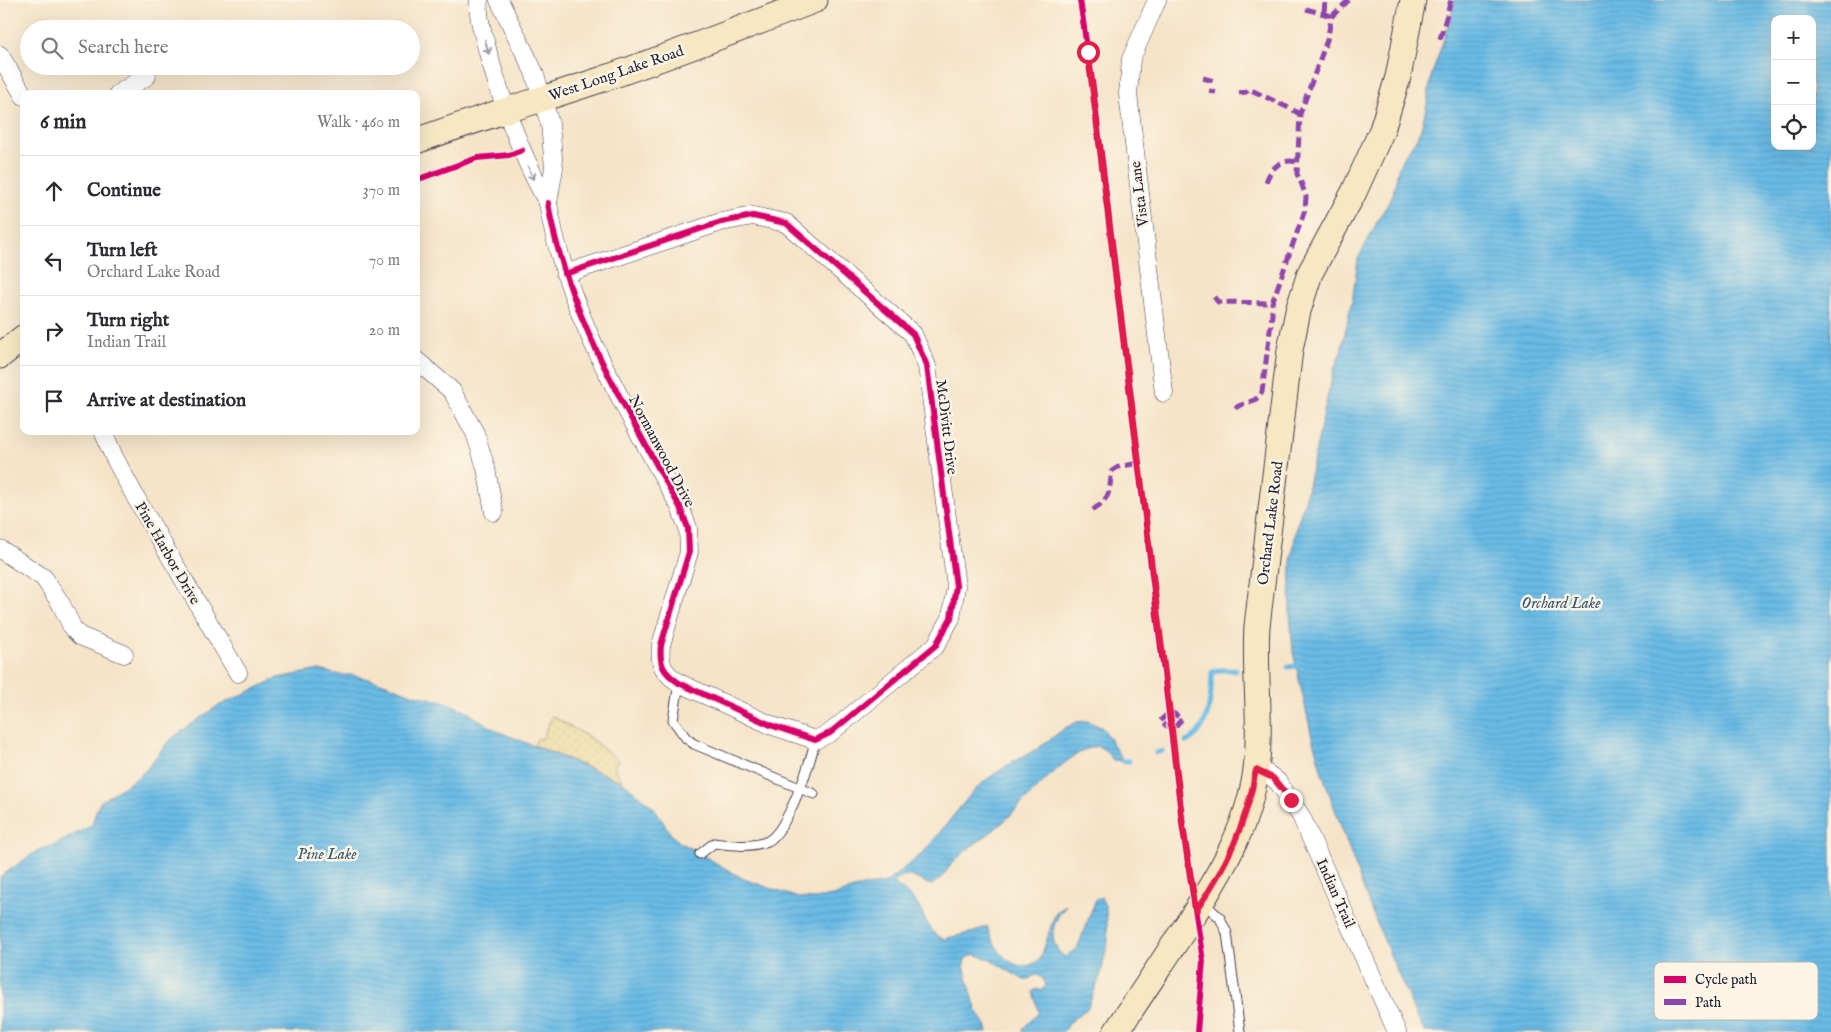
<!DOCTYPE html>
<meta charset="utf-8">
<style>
:root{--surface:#fff;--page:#f7f7f7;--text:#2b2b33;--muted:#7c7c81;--line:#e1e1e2}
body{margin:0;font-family:"IM FELL English",serif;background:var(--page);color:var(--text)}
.controls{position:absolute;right:15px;top:15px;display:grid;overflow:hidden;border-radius:10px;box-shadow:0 5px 20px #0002}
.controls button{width:45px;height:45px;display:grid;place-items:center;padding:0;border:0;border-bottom:1px solid var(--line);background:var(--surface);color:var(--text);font:25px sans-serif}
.stop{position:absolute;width:15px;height:15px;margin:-11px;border:4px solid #e11d48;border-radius:50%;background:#fff}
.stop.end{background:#e11d48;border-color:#fff;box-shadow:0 1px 5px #0008}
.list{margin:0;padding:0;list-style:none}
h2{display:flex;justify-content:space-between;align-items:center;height:65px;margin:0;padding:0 20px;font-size:21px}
h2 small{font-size:16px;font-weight:400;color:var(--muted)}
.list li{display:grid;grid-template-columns:32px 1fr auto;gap:15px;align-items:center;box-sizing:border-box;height:70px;padding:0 20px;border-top:1px solid var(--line)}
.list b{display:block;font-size:19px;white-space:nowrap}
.list p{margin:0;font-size:16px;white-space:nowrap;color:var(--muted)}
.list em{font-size:16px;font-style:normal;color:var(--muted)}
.icon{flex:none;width:28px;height:28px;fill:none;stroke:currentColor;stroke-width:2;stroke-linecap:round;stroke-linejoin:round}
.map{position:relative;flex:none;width:1831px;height:1032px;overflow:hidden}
.search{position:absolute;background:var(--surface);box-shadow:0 5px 20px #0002;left:20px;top:20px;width:400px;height:55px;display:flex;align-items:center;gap:12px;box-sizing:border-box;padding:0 18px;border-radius:28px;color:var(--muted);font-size:19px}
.panel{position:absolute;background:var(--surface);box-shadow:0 5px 20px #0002;left:20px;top:90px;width:400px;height:345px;border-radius:10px}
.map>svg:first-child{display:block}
.sand{fill:url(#sand-dots);stroke:#887e6c}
.water{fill:url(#water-rules);stroke:#466e90;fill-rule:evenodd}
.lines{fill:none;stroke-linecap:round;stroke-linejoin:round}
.stream{stroke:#69bbe5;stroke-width:5}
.lane-casing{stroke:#423f50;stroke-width:11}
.street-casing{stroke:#423f50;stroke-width:19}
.secondary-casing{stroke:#423f50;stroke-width:27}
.lane{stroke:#fff;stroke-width:9}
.street{stroke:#fff;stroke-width:18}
.secondary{stroke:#f7e8c3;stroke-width:25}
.quiet{stroke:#8e44ad;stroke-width:5;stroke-dasharray:10 5;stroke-linecap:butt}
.cycleway-casing{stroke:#fcf5e5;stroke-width:9}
.cycleway{stroke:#d6006c;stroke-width:6}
.oneway{stroke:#9c9ca7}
.route{stroke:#e11d48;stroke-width:6}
.labels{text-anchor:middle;stroke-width:5;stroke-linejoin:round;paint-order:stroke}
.street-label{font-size:15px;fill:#22223b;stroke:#fcf5e5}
.water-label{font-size:16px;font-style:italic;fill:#3b5876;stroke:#fcf5e5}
.key{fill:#fcf5e5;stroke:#bbb6b2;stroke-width:1}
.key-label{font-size:14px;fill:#22223b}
</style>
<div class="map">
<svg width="1831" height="1032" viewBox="0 0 1831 1032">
<defs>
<pattern id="sand-dots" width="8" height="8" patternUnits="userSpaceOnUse" patternTransform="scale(1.25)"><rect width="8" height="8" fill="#eeda9e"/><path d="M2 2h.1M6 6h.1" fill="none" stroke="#ccbb89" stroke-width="1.8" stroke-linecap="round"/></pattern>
<pattern id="water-rules" width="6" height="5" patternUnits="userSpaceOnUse" patternTransform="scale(1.25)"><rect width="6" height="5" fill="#69bbe5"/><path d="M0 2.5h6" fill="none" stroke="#5ba0c5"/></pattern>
</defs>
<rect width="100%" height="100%" fill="#fcf5e5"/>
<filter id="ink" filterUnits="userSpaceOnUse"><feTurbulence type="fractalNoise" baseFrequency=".02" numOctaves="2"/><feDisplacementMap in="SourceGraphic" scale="10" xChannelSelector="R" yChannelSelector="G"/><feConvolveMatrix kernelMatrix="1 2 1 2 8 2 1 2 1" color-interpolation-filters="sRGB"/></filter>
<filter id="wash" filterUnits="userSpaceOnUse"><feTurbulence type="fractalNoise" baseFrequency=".0096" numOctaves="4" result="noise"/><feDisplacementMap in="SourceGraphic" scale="20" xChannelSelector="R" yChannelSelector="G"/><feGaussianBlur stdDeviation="1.12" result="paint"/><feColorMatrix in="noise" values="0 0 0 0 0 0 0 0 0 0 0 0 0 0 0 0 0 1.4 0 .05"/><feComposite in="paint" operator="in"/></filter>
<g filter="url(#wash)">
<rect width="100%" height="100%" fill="#f6e4c9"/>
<!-- sand -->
<polygon class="sand" points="552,716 590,738 618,760 614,768 623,782 534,745 537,739 542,739"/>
<!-- water -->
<g class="water">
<path d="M 1454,0 L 1831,0 L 1831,1032 L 1425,1032 L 1416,1016 L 1370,907 L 1322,773 L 1312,737 L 1293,652 L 1290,613 L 1291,561 L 1297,525 L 1305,500 L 1325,407 L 1334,369 L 1341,352 L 1353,296 L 1358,259 L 1378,220 L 1389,202 L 1393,194 L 1398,170 L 1402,159 L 1415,141 L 1421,129 L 1427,104 L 1431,77 L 1452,14 ZM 1775,19 L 1812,19 L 1812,146 L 1775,146 Z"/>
<path d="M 319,670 L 340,675 L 352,675 L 381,682 L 412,694 L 445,702 L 464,710 L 497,731 L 623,782 L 654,808 L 672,836 L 681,843 L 744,879 L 798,898 L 814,899 L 832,896 L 863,886 L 884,884 L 923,853 L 971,794 L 986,780 L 1006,766 L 1037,749 L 1065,728 L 1077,722 L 1087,721 L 1103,728 L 1123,761 L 1113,760 L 1105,750 L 1098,746 C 1068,749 1025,803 1003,822 C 987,837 967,847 952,864 C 942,875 946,876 931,885 C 917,880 905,868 894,883 C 900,889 909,894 915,901 C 925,914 927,931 943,939 L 974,932 L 987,926 C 991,942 1006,967 1025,966 C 1030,966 1036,962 1040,960 L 1055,914 L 1066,905 C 1063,911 1057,916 1055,923 C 1051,936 1053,949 1065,957 L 1077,949 L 1096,899 L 1101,897 L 1106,908 L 1108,941 L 1101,974 L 1087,1009 L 1076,1016 L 1062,1032 L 1022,1032 C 1025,1024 1034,1019 1039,1012 L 1033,992 L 1036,989 C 1040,991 1043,990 1046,986 C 1044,979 1042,976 1035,975 L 1027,980 L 1024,980 L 989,959 L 974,954 L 965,959 L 964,966 L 976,1009 L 986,1025 L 988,1032 L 0,1032 L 0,877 L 38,850 L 55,845 L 92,825 L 96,811 L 101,801 L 137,778 L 147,769 L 166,744 L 175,736 L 216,707 L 278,678 Z"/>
</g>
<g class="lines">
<!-- stream -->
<g class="stream">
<polyline points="1288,667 1296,666"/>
<path d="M 1186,742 C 1211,730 1211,696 1212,672 L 1219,670 L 1236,670"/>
<polyline points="1156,753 1162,751"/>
<polyline points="1123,761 1129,761"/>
</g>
</g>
</g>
<g filter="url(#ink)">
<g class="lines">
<!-- lane casing -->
<g class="lane-casing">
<g id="lane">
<polyline points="679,683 673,720 686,738 694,744 814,794"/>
<path d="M 700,854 L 714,843 C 730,845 752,848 768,841 C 787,831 811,762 815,740"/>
<polyline points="1203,902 1220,918 1227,933 1240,1032"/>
</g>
</g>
<!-- street casing -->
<g class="street-casing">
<g id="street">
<path d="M 479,0 C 477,18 484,35 488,53 C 503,105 521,156 548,203 L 554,168 L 550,124 L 534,72 L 499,0"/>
<polyline points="1157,0 1131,59 1128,94 1164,393"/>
<polyline points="0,55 24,96"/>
<polyline points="118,94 147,76"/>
<path d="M 548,203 C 566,313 627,410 680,507 L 688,528 L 689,552 L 661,645 C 659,665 663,672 679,683 L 773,726 L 815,740 L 830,733 L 936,645 L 951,618 L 956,586 L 927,366 L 913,334 L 786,223 L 753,216 L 721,222 L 565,274"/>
<polyline points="416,360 452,391 475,433 486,468 494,512"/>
<polyline points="103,431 114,457 136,498 238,673"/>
<polyline points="0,549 44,578 61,604 73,629 80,636 124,654"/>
<polyline points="1256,770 1268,774 1278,782 1301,816 1397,1032"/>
</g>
</g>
<!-- secondary casing -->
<g class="secondary-casing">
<g id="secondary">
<path d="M 416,141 C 476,119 537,101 597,81 C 670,56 743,28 815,0"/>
<polyline points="0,356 24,337"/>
<path d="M 1116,1032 C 1139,998 1161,964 1183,931 C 1216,880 1248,831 1256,770 C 1262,722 1254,673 1257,626 L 1290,350 L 1298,311 L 1310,273 L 1354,192 L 1382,130 L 1398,77 L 1413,0"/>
</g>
</g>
<!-- lane -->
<use href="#lane" class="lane"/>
<!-- street -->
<use href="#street" class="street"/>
<!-- secondary -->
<use href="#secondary" class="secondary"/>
<!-- quiet -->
<g class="quiet">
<polyline points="1306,9 1332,16"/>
<polyline points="1324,13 1325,0"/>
<polyline points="1440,39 1451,0"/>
<polyline points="1203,78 1217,82"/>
<polyline points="1209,91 1216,92"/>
<polyline points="1239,93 1246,92 1249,89 1291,109 1300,114"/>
<path d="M 1266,182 C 1271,168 1280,158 1297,162"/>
<polyline points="1214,297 1218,302 1272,303"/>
<path d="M 1235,408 C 1246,401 1257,403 1262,392 L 1272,315 L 1272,303 L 1305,210 L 1306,197 L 1302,185 L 1297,174 L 1300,114 L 1327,40 L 1332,16 L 1349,0"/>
<path d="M 1093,510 C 1113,495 1108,493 1112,471 L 1118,467 L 1139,463"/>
<polygon points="1170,711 1182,719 1172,730 1160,721"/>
</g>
<!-- cycleway casing -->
<g class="cycleway-casing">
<g id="cycleway">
<polyline points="1080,0 1093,89 1183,828 1203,961 1197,1032"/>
<polyline points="416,180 477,158 509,155 522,150"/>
<path d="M 548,203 C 566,313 627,410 680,507 L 688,528 L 689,552 L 661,645 C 659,665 663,672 679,683 L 773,726 L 815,740 L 830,733 L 936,645 L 951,618 L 956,586 L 927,366 L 913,334 L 786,223 L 753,216 L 721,222 L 565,274"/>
</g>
</g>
<!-- cycleway -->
<use href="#cycleway" class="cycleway"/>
</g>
<!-- one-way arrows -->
<defs><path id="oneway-shaft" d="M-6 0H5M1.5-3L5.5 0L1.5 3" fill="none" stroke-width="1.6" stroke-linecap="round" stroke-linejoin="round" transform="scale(1.25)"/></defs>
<g class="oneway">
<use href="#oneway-shaft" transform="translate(487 47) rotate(75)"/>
<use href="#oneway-shaft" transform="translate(531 173) rotate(65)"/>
</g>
</g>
<g class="lines" filter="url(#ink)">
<!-- route -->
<path class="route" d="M 1088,52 L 1172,730 L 1183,828 L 1196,911 C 1227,865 1246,825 1256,770 L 1273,778 L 1291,800"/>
</g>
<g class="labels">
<!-- street labels -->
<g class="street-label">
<text transform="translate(616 73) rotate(-19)" y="5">West Long Lake Road</text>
<text transform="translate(1139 194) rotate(-97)" y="5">Vista Lane</text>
<text transform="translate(947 427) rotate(83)" y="5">McDivitt Drive</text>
<text transform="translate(662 451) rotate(62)" y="5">Normanwood Drive</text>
<text transform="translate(1270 523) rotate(-83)" y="5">Orchard Lake Road</text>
<text transform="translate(168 553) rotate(60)" y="5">Pine Harbor Drive</text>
<text transform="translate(1336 893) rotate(66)" y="5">Indian Trail</text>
</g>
<!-- water labels -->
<g class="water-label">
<text x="1561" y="608">Orchard Lake</text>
<text x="327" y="859">Pine Lake</text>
</g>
</g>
<!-- legend -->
<rect x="1654" y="962" width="164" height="58" rx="8" class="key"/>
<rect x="1664" y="976" width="22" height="7" fill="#d6006c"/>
<rect x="1664" y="999" width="22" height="6" fill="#8e44ad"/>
<g class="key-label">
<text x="1695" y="984">Cycle path</text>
<text x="1695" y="1007">Path</text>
</g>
</svg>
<div class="controls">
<button>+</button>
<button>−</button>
<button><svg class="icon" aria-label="locate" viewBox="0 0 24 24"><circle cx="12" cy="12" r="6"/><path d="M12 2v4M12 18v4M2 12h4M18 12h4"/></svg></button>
</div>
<div class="stop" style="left:1088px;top:52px"></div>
<div class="stop end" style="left:1291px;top:800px"></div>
<div class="search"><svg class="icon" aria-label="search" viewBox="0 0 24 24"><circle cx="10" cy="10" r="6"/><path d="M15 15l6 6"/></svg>Search here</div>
<section class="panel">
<h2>6 min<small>Walk · 460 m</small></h2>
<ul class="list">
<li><svg class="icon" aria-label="ahead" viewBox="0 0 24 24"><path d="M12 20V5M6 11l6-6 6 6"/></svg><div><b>Continue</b></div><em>370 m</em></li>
<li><svg class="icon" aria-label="left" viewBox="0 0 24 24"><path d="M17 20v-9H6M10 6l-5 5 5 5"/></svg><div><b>Turn left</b><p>Orchard Lake Road</p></div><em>70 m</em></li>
<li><svg class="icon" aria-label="right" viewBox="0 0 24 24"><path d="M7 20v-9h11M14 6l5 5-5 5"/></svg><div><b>Turn right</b><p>Indian Trail</p></div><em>20 m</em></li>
<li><svg class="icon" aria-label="arrive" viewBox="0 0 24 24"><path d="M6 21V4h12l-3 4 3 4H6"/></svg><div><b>Arrive at destination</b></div></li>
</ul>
</section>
</div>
